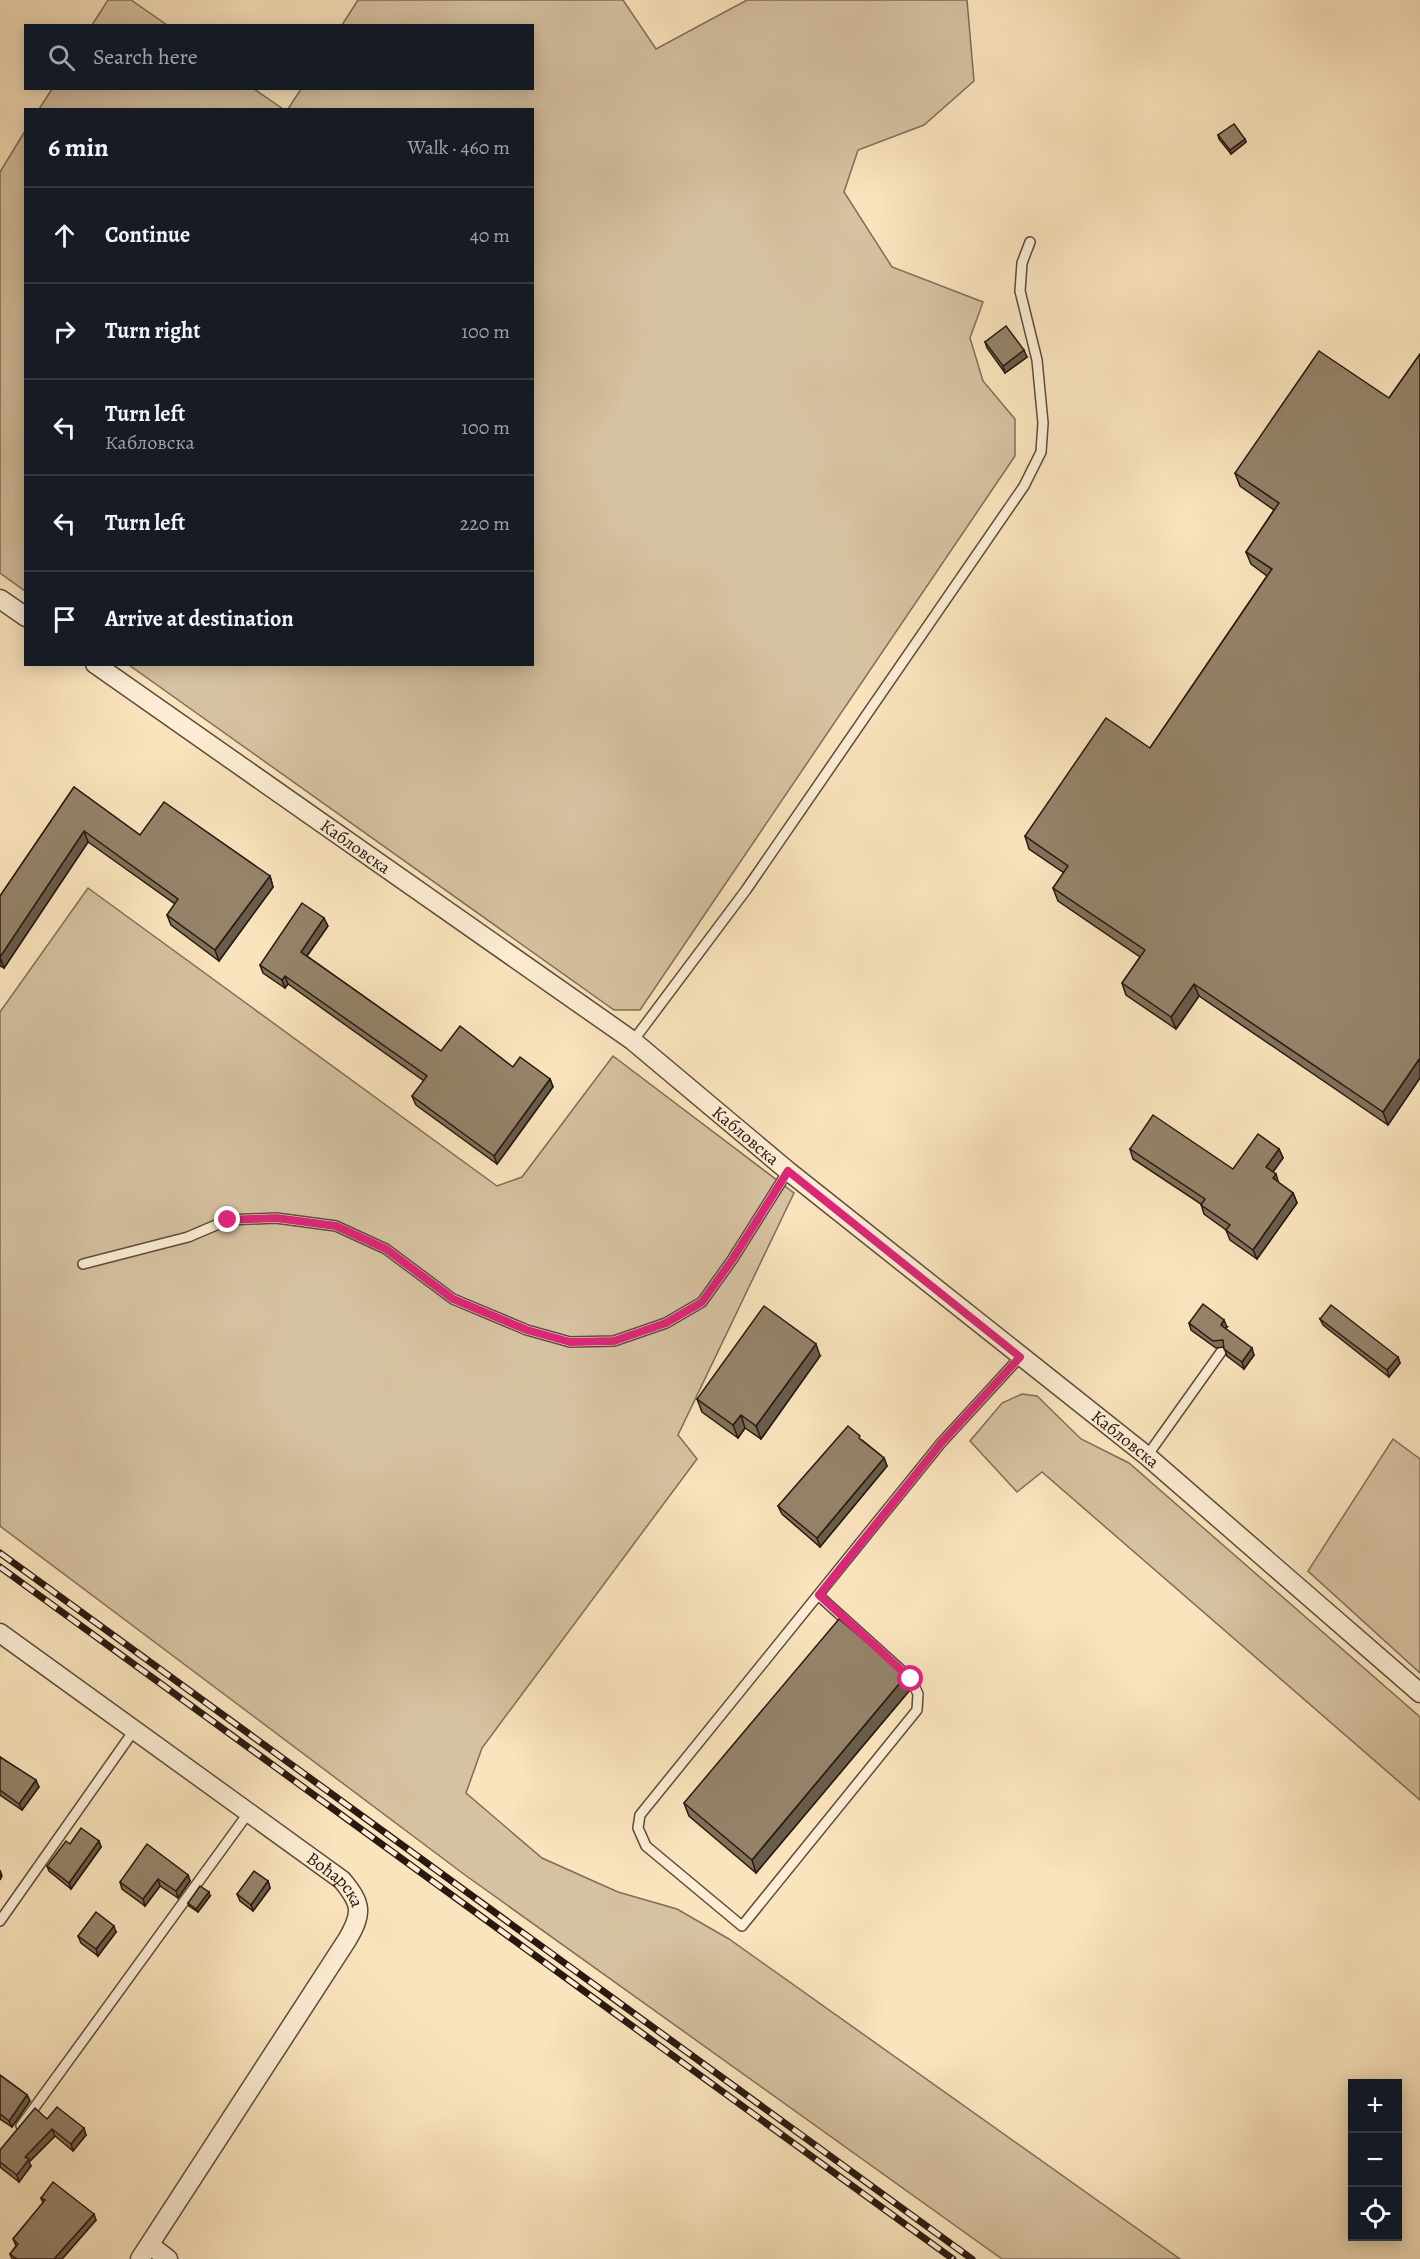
<!DOCTYPE html>
<meta charset="utf-8">
<style>
:root{--surface:#171b24;--page:#242831;--text:#f1f3f6;--muted:#9ea1a6;--line:#363941}
body{margin:0;font-family:Alegreya,serif;background:var(--page);color:var(--text)}
.controls{position:absolute;right:18px;bottom:18px;display:grid;overflow:hidden;border-radius:0px;box-shadow:0 3px 15px #0003}
.controls button{width:54px;height:54px;display:grid;place-items:center;padding:0;border:0;border-bottom:2px solid var(--line);background:var(--surface);color:var(--text);font:30px sans-serif}
.stop{position:absolute;width:18px;height:18px;margin:-14px;border:4px solid #db2777;border-radius:50%;background:#fff}
.stop.end{background:#db2777;border-color:#fff;box-shadow:0 2px 6px #0008}
.list{margin:0;padding:0;list-style:none}
h2{display:flex;justify-content:space-between;align-items:center;height:78px;margin:0;padding:0 24px;font-size:26px}
h2 small{font-size:20px;font-weight:400;color:var(--muted)}
.list li{display:grid;grid-template-columns:39px 1fr auto;gap:18px;align-items:center;box-sizing:border-box;height:96px;padding:0 24px;border-top:2px solid var(--line)}
.list b{display:block;font-size:22px;white-space:nowrap}
.list p{margin:0;font-size:20px;white-space:nowrap;color:var(--muted)}
.list em{font-size:20px;font-style:normal;color:var(--muted)}
.icon{flex:none;width:33px;height:33px;fill:none;stroke:currentColor;stroke-width:2;stroke-linecap:round;stroke-linejoin:round}
.map{position:relative;flex:none;width:1420px;height:2259px;overflow:hidden}
.search{position:absolute;background:var(--surface);box-shadow:0 3px 15px #0003;left:24px;top:24px;width:510px;height:66px;display:flex;align-items:center;gap:15px;box-sizing:border-box;padding:0 21px;border-radius:0px;color:var(--muted);font-size:22px}
.panel{position:absolute;background:var(--surface);box-shadow:0 3px 15px #0003;left:24px;top:108px;width:510px;height:558px;border-radius:0px}
.map>svg:first-child{display:block}
.green{fill:#d6c1a0;stroke:#7f6d58;stroke-width:1.5}
.lines{fill:none;stroke-linecap:round;stroke-linejoin:round}
.lane-casing{stroke:#5c4c3b;stroke-width:12}
.street-casing{stroke:#5c4c3b;stroke-width:21}
.lane{stroke:#fcedd4;stroke-width:9}
.street{stroke:#fcedd4;stroke-width:18}
.rail-casing{stroke:#281910;stroke-width:7}
.rail{stroke:#fcedd4;stroke-width:4.5;stroke-dasharray:14;stroke-linecap:butt}
.wall{fill:#80715b;stroke:#281910;stroke-width:1.5}
.shaded-wall{fill:#685c4a;stroke:#281910;stroke-width:1.5}
.building{fill:#95836a;stroke:#281910;stroke-width:1.5}
.route{stroke:#db2777;stroke-width:8}
.labels{text-anchor:middle;stroke-width:6;stroke-linejoin:round;paint-order:stroke}
.street-label{font-size:18px;fill:#281910;stroke:#fcedd4}
</style>
<div class="map">
<svg width="1420" height="2259" viewBox="0 0 1420 2259">
<rect width="100%" height="100%" fill="#fae4bd"/>
<filter id="stains"><feTurbulence type="fractalNoise" baseFrequency=".00333" numOctaves="4"/><feColorMatrix values="0 0 0 0 .2 0 0 0 0 .09 0 0 0 0 .02 0 0 0 .5 -.17"/></filter>
<radialGradient id="worn" r=".72"><stop offset=".6" stop-color="#630" stop-opacity="0"/><stop offset="1" stop-color="#630" stop-opacity=".3"/></radialGradient>
<!-- green -->
<g class="green">
<polygon points="108,0 131,0 167,25 92,25"/>
<polygon points="358,0 623,0 656,49 747,0 967,0 974,81 924,125 858,150 844,192 892,267 983,302 970,338 983,381 1015,419 1015,456 640,1010 614,1010 129,665 532,664 532,110 288,109 301,89 532,88 532,26 342,25"/>
<polygon points="52,89 254,89 283,109 39,109"/>
<polygon points="25,131 25,591 0,573 0,172"/>
<polygon points="88,888 497,1186 522,1177 613,1056 794,1193 678,1435 697,1459 482,1748 466,1793 542,1858 618,1892 677,1909 729,1939 1180,2259 1002,2259 465,1875 0,1526 0,1012"/>
<polygon points="1022,1394 1037,1396 1081,1439 1129,1463 1420,1717 1420,1800 1042,1472 1017,1492 970,1441 1002,1403"/>
<polygon points="1393,1439 1420,1459 1420,1673 1308,1571"/>
</g>
<g class="lines">
<!-- lane casing -->
<g class="lane-casing">
<g id="lane">
<polyline points="633,1041 746,890 1024,486 1041,452 1043,423 1037,360 1020,291 1022,263 1030,242"/>
<polyline points="83,1264 188,1237 228,1220 276,1218 336,1226 386,1249 453,1299 527,1330 570,1342 614,1341 666,1323 702,1302 732,1260 788,1171"/>
<polyline points="1147,1456 1221,1352"/>
<polyline points="818,1595 911,1679 918,1694 917,1710 742,1926 646,1846 638,1828 640,1815 941,1443 1020,1357"/>
<polyline points="0,1921 135,1729"/>
<polyline points="21,2126 249,1812"/>
</g>
</g>
<!-- street casing -->
<g class="street-casing">
<g id="street">
<polyline points="0,599 26,617"/>
<path id="s1" d="M 95,664 L 633,1041 L 788,1171 L 1147,1456 L 1420,1693"/>
<path id="s2" d="M 0,1633 L 342,1880 C 362,1904 363,1913 347,1940 L 140,2259"/>
<polyline points="150,2245 168,2259"/>
</g>
</g>
<!-- lane -->
<use href="#lane" class="lane"/>
<!-- street -->
<use href="#street" class="street"/>
<!-- rail casing -->
<g class="rail-casing">
<g id="rail">
<polyline points="0,1553 972,2259"/>
<polyline points="0,1567 953,2259"/>
</g>
</g>
<!-- rail -->
<use href="#rail" class="rail"/>
</g>
<!-- wall -->
<g class="wall">
<polygon points="1218,135 1245,139 1246,142 1231,154 1219,139"/>
<polygon points="985,342 1027,357 1005,373 987,348"/>
<polygon points="1420,354 1420,1078 1388,1125 1199,996 1176,1029 1126,995 1122,983 1140,957 1058,901 1053,888 1064,873 1029,849 1025,836 1150,748 1267,576 1251,564 1246,552 1274,510 1240,486 1235,473 1389,398"/>
<polygon points="74,787 140,835 270,876 273,887 219,961 171,925 167,915 175,904 88,842 4,968 0,966 0,896"/>
<polygon points="328,926 307,956 441,1051 513,1067 550,1079 553,1087 497,1164 416,1105 412,1096 424,1081 288,984 285,988 263,973 260,965"/>
<polygon points="1130,1149 1233,1169 1279,1149 1283,1158 1273,1172 1279,1183 1293,1193 1297,1203 1257,1259 1230,1240 1226,1230 1204,1214 1201,1204 1133,1159"/>
<polygon points="1320,1319 1398,1357 1400,1363 1389,1377 1323,1325"/>
<polygon points="1189,1323 1227,1327 1225,1328 1254,1355 1244,1369 1227,1356 1224,1347 1216,1348 1191,1330"/>
<polygon points="820,1356 761,1439 745,1428 738,1438 702,1412 697,1399"/>
<polygon points="862,1440 884,1458 887,1466 820,1547 782,1514 778,1506"/>
<polygon points="909,1691 756,1873 689,1816 684,1803"/>
<polygon points="0,1757 39,1787 22,1810 0,1795"/>
<polygon points="99,1841 101,1847 71,1889 49,1871 47,1866"/>
<polygon points="188,1875 190,1881 178,1898 160,1886 145,1906 122,1889 120,1882"/>
<polygon points="268,1881 270,1888 253,1911 240,1901 237,1894"/>
<polygon points="210,1896 198,1912 189,1906 188,1903"/>
<polygon points="116,1932 98,1956 81,1943 78,1936"/>
<polygon points="0,2075 27,2095 30,2101 12,2127 0,2119"/>
<polygon points="47,2119 86,2135 73,2151 55,2136 29,2162 31,2166 19,2182 0,2167 0,2150"/>
<polygon points="41,2198 96,2220 62,2259 12,2259 10,2254 16,2246 13,2239 43,2203"/>
</g>
<!-- shaded-wall -->
<g class="shaded-wall">
<polygon points="1245,139 1246,142 1231,154 1230,150"/>
<polygon points="1024,350 1027,357 1005,373 1003,366"/>
<polygon points="84,831 88,842 4,968 0,957"/>
<polygon points="270,876 273,887 219,961 215,950"/>
<polygon points="324,918 328,926 304,960 301,952"/>
<polygon points="285,976 288,984 285,988 282,980"/>
<polygon points="1194,984 1199,996 1176,1029 1171,1017"/>
<polygon points="1420,1058 1420,1078 1388,1125 1383,1112"/>
<polygon points="550,1079 553,1087 497,1164 494,1156"/>
<polygon points="1279,1149 1283,1158 1269,1177 1266,1167"/>
<polygon points="1276,1174 1279,1184 1273,1178"/>
<polygon points="1293,1193 1297,1203 1257,1259 1253,1250"/>
<polygon points="1224,1320 1227,1327 1223,1332 1221,1325"/>
<polygon points="816,1344 820,1356 761,1439 756,1426"/>
<polygon points="1252,1348 1254,1355 1244,1369 1242,1362"/>
<polygon points="1398,1357 1400,1363 1389,1377 1387,1370"/>
<polygon points="741,1415 745,1428 738,1438 733,1425"/>
<polygon points="884,1458 887,1466 820,1547 817,1538"/>
<polygon points="904,1678 909,1691 756,1873 752,1860"/>
<polygon points="36,1780 39,1787 22,1810 19,1804"/>
<polygon points="99,1841 101,1847 71,1889 69,1883"/>
<polygon points="0,1870 2,1876 0,1880"/>
<polygon points="188,1875 190,1881 178,1898 176,1891"/>
<polygon points="158,1879 160,1886 145,1906 143,1899"/>
<polygon points="268,1881 270,1888 253,1911 251,1905"/>
<polygon points="209,1892 210,1896 198,1912 196,1909"/>
<polygon points="114,1926 116,1932 98,1956 96,1949"/>
<polygon points="27,2095 30,2101 12,2127 9,2121"/>
<polygon points="84,2128 86,2135 73,2151 71,2144"/>
<polygon points="52,2129 55,2136 29,2162 31,2166 19,2182 17,2175 25,2157"/>
<polygon points="94,2214 96,2220 62,2259 54,2259"/>
</g>
<!-- building -->
<g class="building">
<polygon points="1234,124 1245,139 1230,150 1218,135"/>
<polygon points="1006,326 1024,350 1003,366 985,342"/>
<polygon points="1319,351 1389,398 1420,354 1420,1058 1383,1112 1194,984 1171,1017 1122,983 1145,950 1053,888 1068,866 1025,836 1106,718 1150,748 1272,569 1246,552 1279,503 1235,473"/>
<polygon points="74,787 140,835 164,802 270,876 215,950 167,915 178,899 84,831 0,957 0,896"/>
<polygon points="302,903 324,918 301,952 441,1051 460,1026 513,1067 520,1057 550,1079 494,1156 412,1096 427,1076 285,976 282,980 260,965"/>
<polygon points="1153,1115 1233,1169 1258,1134 1279,1149 1266,1167 1276,1174 1273,1178 1293,1193 1253,1250 1226,1230 1230,1225 1201,1205 1205,1199 1130,1149"/>
<polygon points="1203,1304 1224,1320 1221,1325 1252,1348 1242,1362 1224,1349 1223,1340 1213,1341 1189,1323"/>
<polygon points="1331,1305 1398,1357 1387,1370 1320,1319"/>
<polygon points="764,1306 816,1344 756,1426 741,1415 733,1425 697,1399"/>
<polygon points="848,1426 860,1436 859,1438 884,1458 817,1538 778,1506"/>
<polygon points="839,1619 901,1671 904,1678 752,1860 684,1803"/>
<polygon points="0,1757 36,1780 19,1804 0,1790"/>
<polygon points="81,1828 99,1841 69,1883 47,1866 66,1841 70,1844"/>
<polygon points="147,1844 188,1875 176,1891 158,1879 143,1899 120,1882"/>
<polygon points="254,1871 268,1881 251,1905 237,1894"/>
<polygon points="200,1886 209,1892 196,1909 188,1903"/>
<polygon points="96,1912 114,1926 96,1949 78,1936"/>
<polygon points="0,2075 27,2095 9,2121 0,2114"/>
<polygon points="57,2107 84,2128 71,2144 52,2129 25,2157 29,2159 17,2175 0,2162 0,2150 35,2108 47,2119"/>
<polygon points="53,2182 94,2214 54,2259 17,2259 10,2254 18,2244 13,2239 45,2200 41,2198"/>
</g>
<g class="lines">
<!-- route -->
<polyline class="route" points="228,1220 276,1218 336,1226 386,1249 453,1299 527,1330 570,1342 614,1341 666,1323 702,1302 732,1260 788,1171 1020,1357 941,1443 819,1595 911,1679"/>
</g>
<g class="labels">
<!-- street labels -->
<g class="street-label">
<text dy="6" stroke="none"><textPath href="#s1" startOffset="318">Кабловска</textPath></text>
<text dy="6" stroke="none"><textPath href="#s1" startOffset="804">Кабловска</textPath></text>
<text dy="6" stroke="none"><textPath href="#s1" startOffset="1290">Кабловска</textPath></text>
<text dy="6" stroke="none"><textPath href="#s2" startOffset="417">Воћарска</textPath></text>
</g>
</g>
<rect width="100%" height="100%" filter="url(#stains)"/>
<rect width="100%" height="100%" fill="url(#worn)"/>
</svg>
<div class="controls">
<button>+</button>
<button>−</button>
<button><svg class="icon" aria-label="locate" viewBox="0 0 24 24"><circle cx="12" cy="12" r="6"/><path d="M12 2v4M12 18v4M2 12h4M18 12h4"/></svg></button>
</div>
<div class="stop" style="left:911px;top:1679px"></div>
<div class="stop end" style="left:228px;top:1220px"></div>
<div class="search"><svg class="icon" aria-label="search" viewBox="0 0 24 24"><circle cx="10" cy="10" r="6"/><path d="M15 15l6 6"/></svg>Search here</div>
<section class="panel">
<h2>6 min<small>Walk · 460 m</small></h2>
<ul class="list">
<li><svg class="icon" aria-label="ahead" viewBox="0 0 24 24"><path d="M12 20V5M6 11l6-6 6 6"/></svg><div><b>Continue</b></div><em>40 m</em></li>
<li><svg class="icon" aria-label="right" viewBox="0 0 24 24"><path d="M7 20v-9h11M14 6l5 5-5 5"/></svg><div><b>Turn right</b></div><em>100 m</em></li>
<li><svg class="icon" aria-label="left" viewBox="0 0 24 24"><path d="M17 20v-9H6M10 6l-5 5 5 5"/></svg><div><b>Turn left</b><p>Кабловска</p></div><em>100 m</em></li>
<li><svg class="icon" aria-label="left" viewBox="0 0 24 24"><path d="M17 20v-9H6M10 6l-5 5 5 5"/></svg><div><b>Turn left</b></div><em>220 m</em></li>
<li><svg class="icon" aria-label="arrive" viewBox="0 0 24 24"><path d="M6 21V4h12l-3 4 3 4H6"/></svg><div><b>Arrive at destination</b></div></li>
</ul>
</section>
</div>
